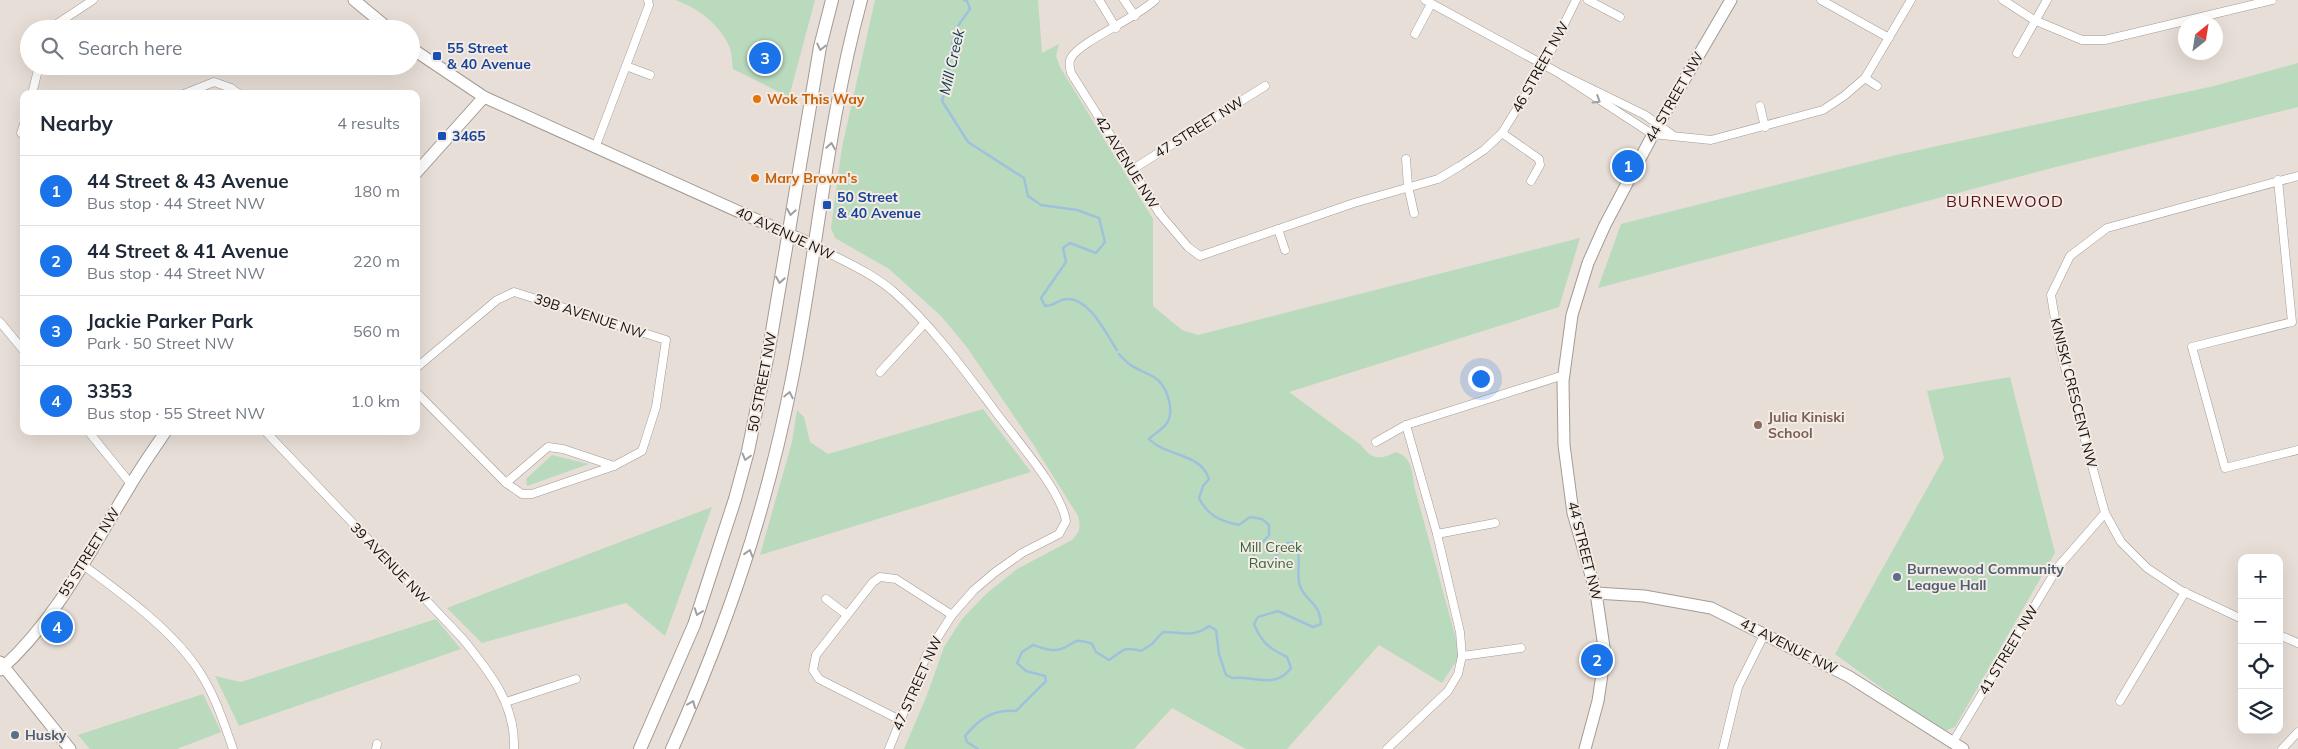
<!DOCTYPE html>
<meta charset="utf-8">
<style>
:root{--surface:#fff;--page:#f6f6f7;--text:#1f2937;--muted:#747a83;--line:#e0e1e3;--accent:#1a73e8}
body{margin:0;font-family:Mulish,sans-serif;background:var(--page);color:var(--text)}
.controls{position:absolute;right:15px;bottom:15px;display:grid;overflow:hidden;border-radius:10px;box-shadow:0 5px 20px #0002}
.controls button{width:45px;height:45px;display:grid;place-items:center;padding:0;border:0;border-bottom:1px solid var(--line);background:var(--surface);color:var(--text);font:25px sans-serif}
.compass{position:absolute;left:2178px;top:15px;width:45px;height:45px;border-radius:50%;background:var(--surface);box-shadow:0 5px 20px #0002;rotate:30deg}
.you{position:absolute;left:1480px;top:378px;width:18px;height:18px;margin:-12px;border:4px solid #fff;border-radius:50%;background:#1a73e8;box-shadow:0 0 0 8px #1a73e833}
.badge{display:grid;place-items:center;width:32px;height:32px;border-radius:50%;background:var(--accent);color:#fff;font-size:16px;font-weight:700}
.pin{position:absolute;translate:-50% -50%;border:2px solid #fff;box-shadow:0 1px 5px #0006}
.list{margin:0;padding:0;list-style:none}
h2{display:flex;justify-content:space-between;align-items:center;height:65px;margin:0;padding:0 20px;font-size:21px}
h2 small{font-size:16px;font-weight:400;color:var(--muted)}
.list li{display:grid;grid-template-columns:32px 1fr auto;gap:15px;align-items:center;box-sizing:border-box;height:70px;padding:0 20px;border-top:1px solid var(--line)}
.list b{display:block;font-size:19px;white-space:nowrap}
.list p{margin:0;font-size:16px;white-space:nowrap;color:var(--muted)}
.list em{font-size:16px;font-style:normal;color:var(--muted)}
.icon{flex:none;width:28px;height:28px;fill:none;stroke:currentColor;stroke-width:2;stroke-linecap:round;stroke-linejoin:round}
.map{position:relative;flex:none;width:2298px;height:749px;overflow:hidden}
.search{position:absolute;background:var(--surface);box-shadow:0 5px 20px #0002;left:20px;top:20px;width:400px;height:55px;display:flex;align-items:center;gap:12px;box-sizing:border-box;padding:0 18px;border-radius:28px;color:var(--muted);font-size:19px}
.panel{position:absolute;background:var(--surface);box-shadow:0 5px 20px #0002;left:20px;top:90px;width:400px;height:345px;border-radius:10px}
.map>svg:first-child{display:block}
.green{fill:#badabd}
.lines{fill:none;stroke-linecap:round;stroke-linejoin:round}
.stream{stroke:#9fc2dc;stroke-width:2.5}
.street-casing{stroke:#a39b94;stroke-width:9}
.secondary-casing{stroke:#a39b94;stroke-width:13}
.primary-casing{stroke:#a39b94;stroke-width:14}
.street{stroke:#fff;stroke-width:8}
.secondary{stroke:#fff;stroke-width:11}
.primary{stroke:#fff;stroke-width:12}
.oneway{stroke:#a19f9f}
.transit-dot{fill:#1a4fb4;stroke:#f4ebe4;stroke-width:2}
.food-dot{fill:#e8710a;stroke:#f4ebe4;stroke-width:2}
.education-dot{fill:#8d6e63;stroke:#f4ebe4;stroke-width:2}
.service-dot{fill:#5c6f8a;stroke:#f4ebe4;stroke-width:2}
.labels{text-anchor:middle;stroke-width:4;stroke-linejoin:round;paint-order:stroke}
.transit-label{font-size:14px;font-weight:bold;fill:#164399;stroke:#f4ebe4;text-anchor:start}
.street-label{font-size:14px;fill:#13100e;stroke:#f4ebe4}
.food-label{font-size:14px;font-weight:bold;fill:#c56008;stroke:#f4ebe4;text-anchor:start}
.education-label{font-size:14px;font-weight:bold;fill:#785e54;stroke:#f4ebe4;text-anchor:start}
.park-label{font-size:14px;fill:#35633c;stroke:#f4ebe4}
.service-label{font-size:14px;font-weight:bold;fill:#4e5e75;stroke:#f4ebe4;text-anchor:start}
.water-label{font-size:15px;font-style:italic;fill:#0a3852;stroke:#f4ebe4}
.quarter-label{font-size:16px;letter-spacing:1px;fill:#57121e;stroke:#f4ebe4}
</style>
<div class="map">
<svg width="2298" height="749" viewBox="0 0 2298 749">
<rect width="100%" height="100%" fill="#e7ded7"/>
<!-- green -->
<g class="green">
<path d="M 675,0 L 815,0 L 789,97 L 733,69 C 732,62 732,52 729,46 C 720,25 697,7 675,0 Z"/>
<path d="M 875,0 L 1038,0 L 1042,53 L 1059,44 L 1056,56 L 1060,67 L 1153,219 L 1153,306 L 1182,330 L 1198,335 L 1580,238 L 1559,307 L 1289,392 L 1361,445 C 1372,460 1380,460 1396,452 C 1413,457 1412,474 1415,489 L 1459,650 L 1457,660 L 1442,683 L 1379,645 L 1287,749 L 1246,749 L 1172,708 L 1134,749 L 904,749 L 927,695 L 944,647 L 962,619 L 986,594 L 1017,569 L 1072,540 C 1080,532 1081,527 1078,516 L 1033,444 L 966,346 L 941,316 L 889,269 L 835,238 L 831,228 L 842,147 Z"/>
<polygon points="2298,63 2298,107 2056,167 1598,288 1621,224 1896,155 2214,86"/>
<polygon points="2010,377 2055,553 1955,727 1942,732 1835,654 1944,458 1927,391"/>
<polygon points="983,409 1031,472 760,555 792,442 797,410 804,417 810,442 828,454"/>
<polygon points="552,455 589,464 527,486 526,479"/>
<polygon points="712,507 665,636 626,603 482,643 447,608"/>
<polygon points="436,619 461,649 239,726 215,676 241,682"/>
<polygon points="203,694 221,732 177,749 90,749 78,735"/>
</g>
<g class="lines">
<!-- stream -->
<g class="stream">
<path d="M 964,0 L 967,1 L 970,9 C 966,15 960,22 957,28 C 947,51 951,78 942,101 L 968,142 L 1024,178 L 1028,196 L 1041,205 L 1077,210 L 1099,218 L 1105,242 L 1096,253 L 1070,243 L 1063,248 L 1066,262 L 1041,298 L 1045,306 C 1054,306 1059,299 1067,299 C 1090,298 1106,334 1117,350"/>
<path d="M 978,749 L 967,742 L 965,736 C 979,719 993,709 1016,711 L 1046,681 L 1045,676 L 1026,671 L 1017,663 L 1022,652 L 1033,645 C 1042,648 1052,652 1061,649 C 1077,643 1072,637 1092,644 L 1096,652 L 1109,660 C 1124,651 1121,646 1141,651 L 1152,644 L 1163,632 C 1181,632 1194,638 1209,626 L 1216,630 L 1219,654 L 1226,675 L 1232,678 C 1254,675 1275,690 1291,668 L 1287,657 C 1270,649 1261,642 1254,624 L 1258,617 L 1278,611 L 1313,627 L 1321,624 C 1320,602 1306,602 1300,586 C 1295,572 1304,555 1293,543 L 1287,543 L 1272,560 L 1263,565 L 1254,559 L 1254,552 L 1269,535 L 1269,525 L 1262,519 L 1250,517 L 1239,525 C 1220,521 1208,516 1199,498 L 1203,486 L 1209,479 C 1200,452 1166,457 1149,439 C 1154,434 1163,429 1167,423 C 1175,410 1167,385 1154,377 C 1138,368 1133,370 1119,354"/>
</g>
<!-- street casing -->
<g class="street-casing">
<g id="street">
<polyline points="1099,0 1116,28"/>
<polyline points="1124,0 1135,16"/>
<path d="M 1155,0 C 1137,18 1079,42 1071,58 C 1068,63 1070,68 1071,73 L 1160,214 L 1188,247 L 1200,256 L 1354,203 L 1438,179 L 1460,166 L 1484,150 L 1502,133 L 1544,65 L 1576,0"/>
<polyline points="1425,0 1557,72 1652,134 1711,140 1823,110 1844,96 1865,78 1911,0"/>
<polyline points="1588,0 1620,17"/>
<polyline points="1821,0 1889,38"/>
<polyline points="2003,0 2034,20 2082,40 2105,40 2272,0"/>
<polyline points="49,29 93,0"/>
<polyline points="1415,34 1431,4"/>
<polyline points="2017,53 2047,0"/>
<polyline points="626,66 650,75"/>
<polyline points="1561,74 1645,115 1671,134"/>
<polyline points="1865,78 1877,86"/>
<polyline points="32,94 39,66"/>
<polyline points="184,94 214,82 231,88 239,94"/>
<polyline points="1760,106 1765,127"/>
<polyline points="24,124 21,133 24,136"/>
<polyline points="1502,133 1539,159 1540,165 1531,181"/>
<polyline points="595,148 649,5 648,0"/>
<polyline points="1406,159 1408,186 1414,213"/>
<polyline points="1133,169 1265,86"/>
<polyline points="2278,180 2292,322 2192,347 2225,468 2298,450"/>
<polyline points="1278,229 1285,250"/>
<path d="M 815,246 C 841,260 871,272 894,292 C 931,325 962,367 992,407 C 1012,435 1061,489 1066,521 L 1059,534 L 1022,553 L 994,573 L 974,590 L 952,615 L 927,654 L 889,749"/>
<polyline points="0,322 24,351"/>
<polyline points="416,368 497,300 514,292 666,340 656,407 642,451 614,466 532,494 522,494 506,483 416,392"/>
<polyline points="880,372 925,323"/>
<polyline points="88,431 131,484"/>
<path d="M 265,431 L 462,638 C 489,671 516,704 514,749"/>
<polyline points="1376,442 1406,425 1564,375"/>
<polyline points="506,483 548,447 563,449 614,466"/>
<polyline points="1437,534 1495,523"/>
<path d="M 83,565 C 121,593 168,627 195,665 C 213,690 223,720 233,749"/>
<polyline points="826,599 847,615"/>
<polyline points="2242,619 2180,590 2147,568 2121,542 2105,513 2060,349 2051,295 2070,256 2107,228 2298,176"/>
<polyline points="2279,635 2298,643"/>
<polyline points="1462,656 1521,648"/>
<polyline points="2120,701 2185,592"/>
<polyline points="506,702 576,679"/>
<polyline points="900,720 819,679 813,670 816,655 873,582 880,577 896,579 952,615"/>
<polyline points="1953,742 2058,567 2105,513"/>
<polyline points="376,749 377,744"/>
<polyline points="1387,749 1448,691 1458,674 1462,656 1460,632 1437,534 1406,425"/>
<polyline points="1723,749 1738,687 1765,633"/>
<polyline points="2282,749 2298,732"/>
</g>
</g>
<!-- secondary casing -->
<g class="secondary-casing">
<g id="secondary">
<polyline points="354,0 389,29"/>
<polyline points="411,48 484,97 815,246"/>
<polyline points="416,173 484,97"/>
<polyline points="1596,593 1644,596 1711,608 1848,676 1963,749"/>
<polyline points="0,662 70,749"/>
<path d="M 0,670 C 57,620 91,549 130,486 C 141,467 154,449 166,431"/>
<polyline points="1585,749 1598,701 1605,654 1596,593 1573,513 1564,445 1563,381 1572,315 1588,263 1605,225 1659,123 1731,0"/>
</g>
</g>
<!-- primary casing -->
<g class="primary-casing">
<g id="primary">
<polyline points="640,749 694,625 735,499 748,451 769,349 820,47 832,0"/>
<path d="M 672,749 C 727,626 766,512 792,379 C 817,253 827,124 861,0"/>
</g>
</g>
<!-- street -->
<use href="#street" class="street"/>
<!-- secondary -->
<use href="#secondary" class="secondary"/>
<!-- primary -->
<use href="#primary" class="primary"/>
</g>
<!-- one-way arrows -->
<defs><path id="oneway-chevron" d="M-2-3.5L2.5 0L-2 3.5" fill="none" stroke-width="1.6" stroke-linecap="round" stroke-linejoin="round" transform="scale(1.25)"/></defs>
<g class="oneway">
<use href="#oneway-chevron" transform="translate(821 47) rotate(102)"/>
<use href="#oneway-chevron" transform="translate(1597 100) rotate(32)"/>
<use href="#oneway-chevron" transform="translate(831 146) rotate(-81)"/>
<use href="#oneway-chevron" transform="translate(791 212) rotate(100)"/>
<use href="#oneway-chevron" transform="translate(780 280) rotate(99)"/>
<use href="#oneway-chevron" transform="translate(789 395) rotate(-78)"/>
<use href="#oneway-chevron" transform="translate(746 457) rotate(105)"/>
<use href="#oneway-chevron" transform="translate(749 553) rotate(-73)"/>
<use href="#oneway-chevron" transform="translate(698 612) rotate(110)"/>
<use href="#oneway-chevron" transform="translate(692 704) rotate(-67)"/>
</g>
<!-- markers -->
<g class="transit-dot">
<rect x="432" y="51" width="10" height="10" rx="2.5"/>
<rect x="437" y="131" width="10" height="10" rx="2.5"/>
<rect x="822" y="200" width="10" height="10" rx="2.5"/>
</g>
<g class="food-dot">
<circle cx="757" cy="99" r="5"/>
<circle cx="755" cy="178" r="5"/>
</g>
<circle class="education-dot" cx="1758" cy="425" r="5"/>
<g class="service-dot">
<circle cx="1897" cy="577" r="5"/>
<circle cx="15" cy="735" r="5"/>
</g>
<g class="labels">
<!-- transit labels -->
<g class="transit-label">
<text x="447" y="53">55 Street<tspan x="447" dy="16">&amp; 40 Avenue</tspan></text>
<text x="452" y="141">3465</text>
<text x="837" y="202">50 Street<tspan x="837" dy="16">&amp; 40 Avenue</tspan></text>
</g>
<!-- street labels -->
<g class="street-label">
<text transform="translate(1540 67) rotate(-61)" y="5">46 STREET NW</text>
<text transform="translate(1674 97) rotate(-60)" y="5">44 STREET NW</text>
<text transform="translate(1199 127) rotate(-32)" y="5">47 STREET NW</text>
<text transform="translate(1127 162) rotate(58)" y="5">42 AVENUE NW</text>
<text transform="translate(785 233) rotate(25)" y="5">40 AVENUE NW</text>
<text transform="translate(590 316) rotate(18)" y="5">39B AVENUE NW</text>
<text transform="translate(762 382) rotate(-79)" y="5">50 STREET NW</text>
<text transform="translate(2074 393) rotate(76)" y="5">KINISKI CRESCENT NW</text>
<text transform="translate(1585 551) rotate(76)" y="5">44 STREET NW</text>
<text transform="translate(89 552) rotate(-58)" y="5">55 STREET NW</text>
<text transform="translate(390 563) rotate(46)" y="5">39 AVENUE NW</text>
<text transform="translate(1789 646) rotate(27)" y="5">41 AVENUE NW</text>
<text transform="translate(2008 650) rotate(-59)" y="5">41 STREET NW</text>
<text transform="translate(917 683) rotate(-66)" y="5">47 STREET NW</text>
</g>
<!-- food labels -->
<g class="food-label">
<text x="767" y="104">Wok This Way</text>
<text x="765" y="183">Mary Brown's</text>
</g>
<!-- education labels -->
<g class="education-label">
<text x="1768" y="422">Julia Kiniski<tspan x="1768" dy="16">School</tspan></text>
</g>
<!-- park labels -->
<g class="park-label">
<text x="1271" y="552">Mill Creek<tspan x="1271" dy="16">Ravine</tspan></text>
</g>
<!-- service labels -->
<g class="service-label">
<text x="1907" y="574">Burnewood Community<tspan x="1907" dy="16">League Hall</tspan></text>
<text x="25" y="740">Husky</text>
</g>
<!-- water labels -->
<g class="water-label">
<text transform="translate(952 62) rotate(-77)" y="5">Mill Creek</text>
</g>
<!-- quarter labels -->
<g class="quarter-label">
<text x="2005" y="207">BURNEWOOD</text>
</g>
</g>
</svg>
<div class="controls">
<button>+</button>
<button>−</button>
<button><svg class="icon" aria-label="locate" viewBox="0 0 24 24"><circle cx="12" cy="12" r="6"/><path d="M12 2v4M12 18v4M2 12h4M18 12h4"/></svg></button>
<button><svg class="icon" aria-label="layers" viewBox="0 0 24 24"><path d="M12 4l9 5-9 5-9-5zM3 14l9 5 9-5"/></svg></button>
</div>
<svg class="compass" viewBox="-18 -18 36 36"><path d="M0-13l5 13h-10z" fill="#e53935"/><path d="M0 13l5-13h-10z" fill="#747a83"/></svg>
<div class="you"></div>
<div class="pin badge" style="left:1628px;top:166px">1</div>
<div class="pin badge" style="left:1597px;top:660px">2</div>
<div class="pin badge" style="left:765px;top:58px">3</div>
<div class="pin badge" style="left:57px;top:627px">4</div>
<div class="search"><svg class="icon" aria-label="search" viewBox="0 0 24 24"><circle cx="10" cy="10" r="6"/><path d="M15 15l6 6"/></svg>Search here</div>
<section class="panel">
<h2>Nearby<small>4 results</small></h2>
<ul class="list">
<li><span class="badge">1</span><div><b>44 Street &amp; 43 Avenue</b><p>Bus stop · 44 Street NW</p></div><em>180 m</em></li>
<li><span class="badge">2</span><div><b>44 Street &amp; 41 Avenue</b><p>Bus stop · 44 Street NW</p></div><em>220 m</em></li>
<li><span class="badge">3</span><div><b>Jackie Parker Park</b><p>Park · 50 Street NW</p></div><em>560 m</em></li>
<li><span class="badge">4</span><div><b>3353</b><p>Bus stop · 55 Street NW</p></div><em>1.0 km</em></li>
</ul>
</section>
</div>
